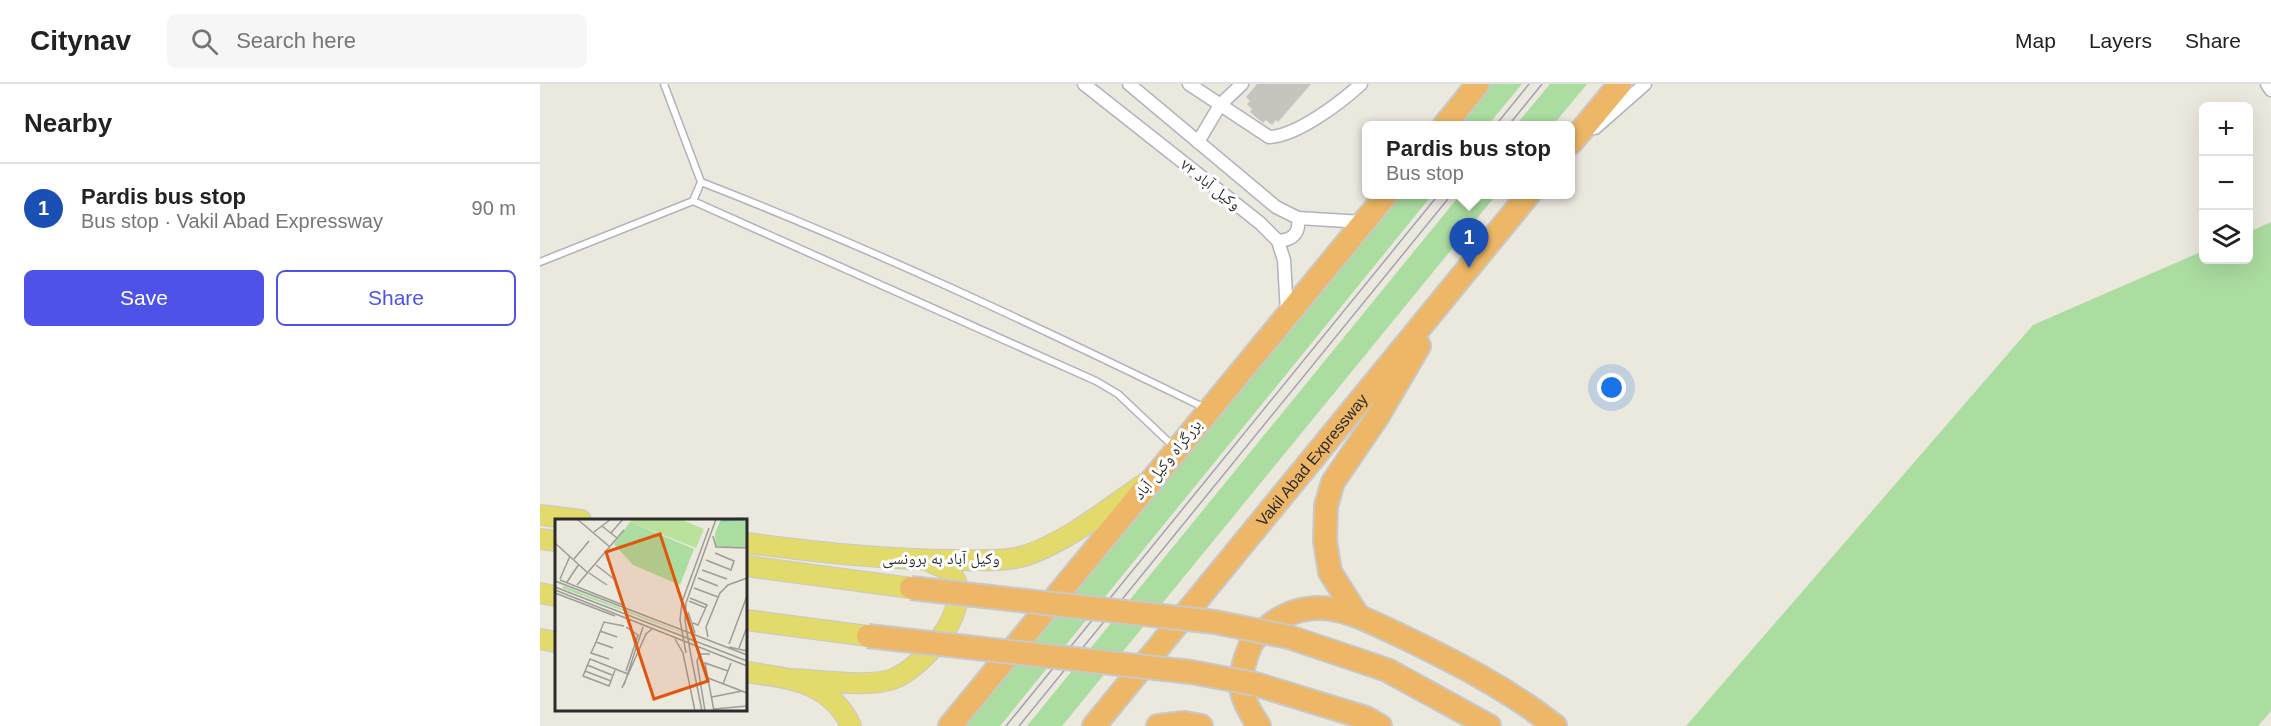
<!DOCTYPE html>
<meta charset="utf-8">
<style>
:root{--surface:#fff;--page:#f6f6f6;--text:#222;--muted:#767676;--line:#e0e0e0;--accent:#4f52e8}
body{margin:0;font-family:Arial,"Noto Naskh Arabic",sans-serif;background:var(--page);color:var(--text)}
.controls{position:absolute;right:18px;top:18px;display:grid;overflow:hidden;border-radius:9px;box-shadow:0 6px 24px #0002}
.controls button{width:54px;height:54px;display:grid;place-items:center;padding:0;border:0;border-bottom:2px solid var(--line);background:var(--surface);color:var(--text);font:30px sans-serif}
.you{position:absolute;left:1072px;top:304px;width:21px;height:21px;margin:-15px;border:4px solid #fff;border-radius:50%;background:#1a73e8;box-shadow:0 0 0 9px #1a73e833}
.badge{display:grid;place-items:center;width:39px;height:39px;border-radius:50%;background:var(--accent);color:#fff;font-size:20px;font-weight:700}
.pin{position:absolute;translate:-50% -50px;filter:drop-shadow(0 2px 3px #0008)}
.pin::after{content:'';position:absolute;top:32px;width:21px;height:18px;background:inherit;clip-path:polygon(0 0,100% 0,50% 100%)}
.popup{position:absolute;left:822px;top:37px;width:213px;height:78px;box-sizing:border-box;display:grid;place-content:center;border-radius:9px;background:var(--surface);filter:drop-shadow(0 2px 4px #0005);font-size:20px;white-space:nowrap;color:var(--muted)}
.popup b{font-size:22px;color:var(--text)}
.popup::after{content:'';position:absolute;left:50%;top:100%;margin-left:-12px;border:12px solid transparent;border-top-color:var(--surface)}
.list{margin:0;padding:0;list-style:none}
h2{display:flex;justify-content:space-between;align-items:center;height:78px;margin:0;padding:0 24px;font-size:26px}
h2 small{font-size:20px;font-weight:400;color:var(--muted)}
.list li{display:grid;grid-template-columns:39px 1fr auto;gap:18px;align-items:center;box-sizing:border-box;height:90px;padding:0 24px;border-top:2px solid var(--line)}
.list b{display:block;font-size:22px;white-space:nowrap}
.list p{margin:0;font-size:20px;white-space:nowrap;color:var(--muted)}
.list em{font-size:20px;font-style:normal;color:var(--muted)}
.actions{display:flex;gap:12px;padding:18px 24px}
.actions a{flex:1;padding:14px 0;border:2px solid var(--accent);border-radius:9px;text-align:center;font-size:21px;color:var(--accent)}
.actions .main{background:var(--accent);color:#fff}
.icon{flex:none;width:33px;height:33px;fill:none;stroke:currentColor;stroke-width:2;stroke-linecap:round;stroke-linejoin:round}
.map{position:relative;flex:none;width:1731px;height:642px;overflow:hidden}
header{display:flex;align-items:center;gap:36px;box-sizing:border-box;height:84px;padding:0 30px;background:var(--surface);border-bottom:2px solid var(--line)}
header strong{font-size:28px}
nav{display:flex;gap:33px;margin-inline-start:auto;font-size:21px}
.search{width:420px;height:54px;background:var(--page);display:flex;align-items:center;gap:15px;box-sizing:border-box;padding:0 21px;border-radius:9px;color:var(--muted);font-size:22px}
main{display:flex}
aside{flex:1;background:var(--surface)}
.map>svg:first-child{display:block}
.green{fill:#abdca0}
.building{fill:#c7c4be}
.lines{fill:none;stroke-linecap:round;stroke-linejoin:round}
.lane-casing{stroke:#b2b2bd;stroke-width:9}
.street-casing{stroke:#b2b2bd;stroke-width:15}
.primary-casing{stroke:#c8c8c8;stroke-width:22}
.highway-casing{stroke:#c8c8c8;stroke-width:26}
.lane{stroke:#fff;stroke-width:6}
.street{stroke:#fff;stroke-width:12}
.primary{stroke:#e3da6c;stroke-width:20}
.highway{stroke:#eeb767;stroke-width:22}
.tram{stroke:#a2a2b3;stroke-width:1.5}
.highway-bridge-casing{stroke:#c8c8c8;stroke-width:26;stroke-linecap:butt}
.highway-bridge{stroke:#eeb767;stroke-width:22}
.labels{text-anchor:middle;stroke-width:6;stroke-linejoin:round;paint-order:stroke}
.street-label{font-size:16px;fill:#2b2b2b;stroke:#fff}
.inset-river{fill:none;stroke:#7cb7e3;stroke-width:3}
.inset-road{fill:none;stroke:#9e9c96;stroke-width:1.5}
.view{fill:#df570e;fill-opacity:0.15;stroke:#df570e;stroke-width:3}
.inset-edge{fill:none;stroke:#2b2b2b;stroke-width:3}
</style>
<header>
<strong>Citynav</strong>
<div class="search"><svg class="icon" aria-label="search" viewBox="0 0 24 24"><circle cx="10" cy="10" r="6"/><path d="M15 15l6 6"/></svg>Search here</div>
<nav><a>Map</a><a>Layers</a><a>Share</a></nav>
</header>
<main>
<aside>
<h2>Nearby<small></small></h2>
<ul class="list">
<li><span class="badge" style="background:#1a4fb4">1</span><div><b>Pardis bus stop</b><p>Bus stop · Vakil Abad Expressway</p></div><em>90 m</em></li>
</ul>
<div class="actions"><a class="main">Save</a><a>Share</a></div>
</aside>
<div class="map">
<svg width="1731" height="642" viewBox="0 0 1731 642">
<rect width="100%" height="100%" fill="#ebe8de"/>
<!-- green -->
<g class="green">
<polygon points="943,0 982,0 948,41 910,42"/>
<polygon points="1010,0 1047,0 1013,41 976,41"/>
<polygon points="853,111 892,111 460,642 421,642"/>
<polygon points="920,111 956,111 522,642 487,642"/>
<polygon points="1731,138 1731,627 1718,642 1146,642 1493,241 1663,167 1664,176 1708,176 1709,148"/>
</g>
<!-- building -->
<polygon class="building" points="717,0 771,0 738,38 736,36 732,41 726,36 723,39 710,28 712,25 707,20 710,17 706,13"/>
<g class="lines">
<!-- lane casing -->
<g class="lane-casing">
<g id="lane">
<path d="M 161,98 C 331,164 501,244 665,324"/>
<polyline points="153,117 556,297 578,310 633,362"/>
<polyline points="0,178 153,117 161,98 124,0"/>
</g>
</g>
<!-- street casing -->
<g class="street-casing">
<g id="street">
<polyline points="544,0 720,139 738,157 744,176 747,229"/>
<polyline points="589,0 736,123 758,134 823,138"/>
<path d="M 649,0 L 729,53 C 757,52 800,19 821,0"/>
<polyline points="1727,0 1731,6"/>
<polyline points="1055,44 1105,0"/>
<polyline points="658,58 680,21 702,0"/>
<path d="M 738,157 C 753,156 760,149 758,134"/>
</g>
</g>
<!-- primary casing -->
<g class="primary-casing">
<g id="primary">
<polyline points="0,431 41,436"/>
<polyline points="0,455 16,457"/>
<path d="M 206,459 C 277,468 347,476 419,476 C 441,476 466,478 487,471 C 530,456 567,425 604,400"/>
<polyline points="206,482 371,504"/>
<polyline points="0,509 16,512"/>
<polyline points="206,536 328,552"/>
<polyline points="0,555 16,558"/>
<path d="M 206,588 C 249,594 291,598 311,642"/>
<path d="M 252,595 C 279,596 328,604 353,595 C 383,584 440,519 409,487 C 404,483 394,480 388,477"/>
</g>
</g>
<!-- highway casing -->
<g class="highway-casing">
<g id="highway">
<polyline points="904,42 938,0"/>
<polyline points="1031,59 1080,0"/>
<polyline points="818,532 790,488 785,457 786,422 793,398 838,332 879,262"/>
<polyline points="749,553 847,586 949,642"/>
<polyline points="715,600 826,634 840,642"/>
<polyline points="410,642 847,110"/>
<path id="s1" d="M 554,642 L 989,110"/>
<polyline points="618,642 645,639 661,642"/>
<path d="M 719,642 C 698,610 696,599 710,562 C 714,553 722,548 729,542 C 744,530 760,524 779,524 C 806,524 833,539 857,550 C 913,577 967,604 1015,642"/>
</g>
</g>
<!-- lane -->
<use href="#lane" class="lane"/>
<!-- street -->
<use href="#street" class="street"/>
<!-- primary -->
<use href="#primary" class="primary"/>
<!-- highway -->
<use href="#highway" class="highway"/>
<!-- tram -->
<g class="tram">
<polyline points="955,42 989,0"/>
<polyline points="968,42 1002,0"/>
<polyline points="466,642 899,110"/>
<polyline points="479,642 912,110"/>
</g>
<!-- highway-bridge casing -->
<g class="highway-bridge-casing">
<g id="highway-bridge">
<polyline points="371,504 675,538 749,553"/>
<polyline points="328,552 651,588 715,600"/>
</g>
</g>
<!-- highway-bridge -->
<use href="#highway-bridge" class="highway-bridge"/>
</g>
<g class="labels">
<!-- street labels -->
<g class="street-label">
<text transform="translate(671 100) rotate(38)" y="6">۷۲ وکیل آباد</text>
<text transform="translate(627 375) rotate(-51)" y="6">بزرگراه وکیل آباد</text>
<text dy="6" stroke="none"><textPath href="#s1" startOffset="344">Vakil Abad Expressway</textPath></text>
<text x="401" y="480">وکیل آباد به برونسی</text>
</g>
</g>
<!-- overview -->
<g transform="translate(15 435)">
<rect width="192" height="192" fill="#ebe8de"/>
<path d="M 166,0 L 192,0 L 192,29 L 161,28 L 160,14 ZM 75,3 L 139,30 L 125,66 L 78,46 L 59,25 ZM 9,67 L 162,127 L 7,69 Z" fill="#abdca0"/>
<path d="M 78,0 L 125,0 L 149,10 L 141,29 L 75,3 Z" fill="#bae29d"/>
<path class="inset-river" d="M 167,1 L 189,0"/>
<path class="inset-road" d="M 22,0 L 55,28M 47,7 L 62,19M 39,13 L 56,0M 56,14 L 68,0M 158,17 L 161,28 L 192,29M 0,24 L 33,54M 19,40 L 34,22M 151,41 L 176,51 L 179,42 L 160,34M 41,46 L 59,60M 147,51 L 172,60M 34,54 L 52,66M 143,59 L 163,67M 5,60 L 15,37M 5,61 L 68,86M 0,62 L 192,136M 12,63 L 24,45M 22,66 L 69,11M 0,68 L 192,142M 139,69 L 163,78M 0,71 L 192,147M 0,74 L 60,97M 135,79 L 152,86 L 143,106 L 138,104M 134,82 L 151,89M 133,93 L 140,114M 45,112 L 62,118M 153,118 L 151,108 L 165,74 L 173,66 L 192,59M 120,120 L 128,134 L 140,192M 41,123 L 36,134 L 54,140M 174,125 L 192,77M 174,128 L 192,132M 58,129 L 41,123 L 49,103 L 69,107M 184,129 L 192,108M 131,134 L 125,101 L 127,83 L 154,9M 136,137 L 147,192M 136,137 L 130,102 L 131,84 L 161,0M 32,146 L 57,156M 60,151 L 54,167 L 28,157 L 35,140 L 73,155M 30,152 L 56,162M 71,152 L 83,116 L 71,108M 153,159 L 192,174M 168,165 L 176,144M 69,166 L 88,108M 67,169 L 91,115 L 97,110M 157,178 L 187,172M 159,190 L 192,187M 150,192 L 142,142 L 145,135 L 155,135M 159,192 L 150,144 L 173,152"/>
<path class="view" d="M 105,15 L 153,162 L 99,180 L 51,33 Z"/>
<rect width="192" height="192" class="inset-edge"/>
</g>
</svg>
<div class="controls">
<button>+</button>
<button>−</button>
<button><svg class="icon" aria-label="layers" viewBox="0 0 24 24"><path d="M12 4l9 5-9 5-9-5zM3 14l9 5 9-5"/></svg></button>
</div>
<div class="you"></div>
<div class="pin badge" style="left:929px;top:184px;background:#1a4fb4">1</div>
<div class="popup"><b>Pardis bus stop</b>Bus stop</div>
</div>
</main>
